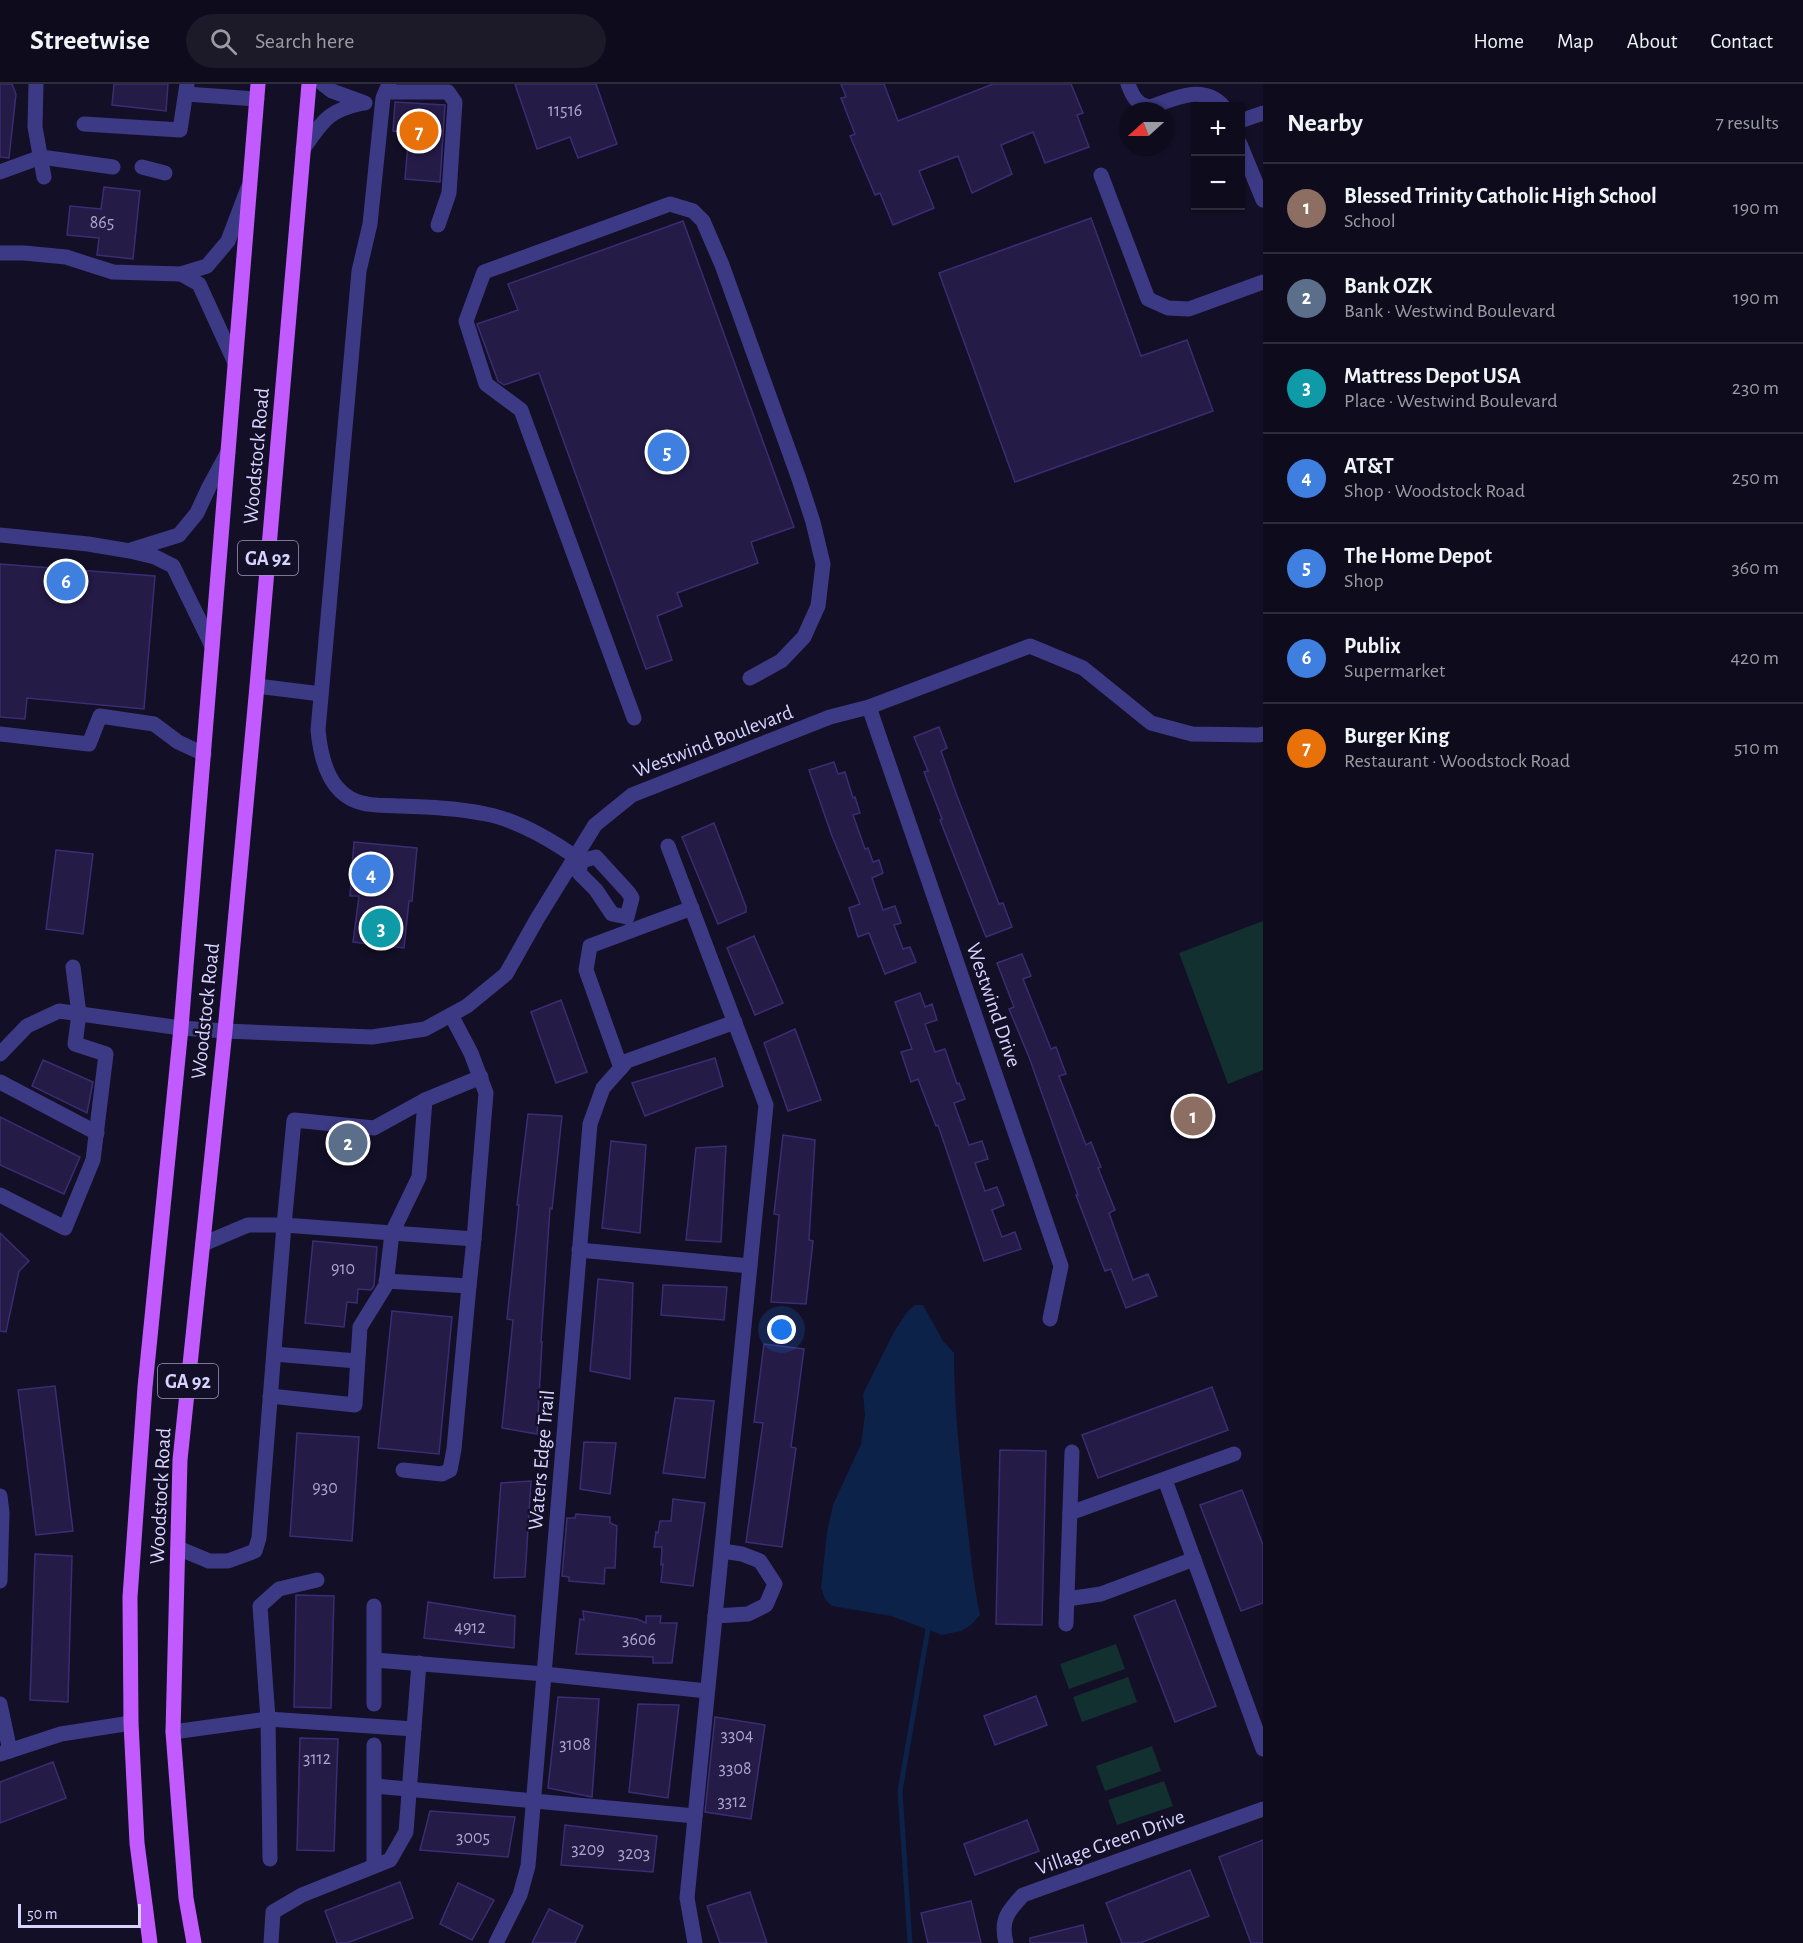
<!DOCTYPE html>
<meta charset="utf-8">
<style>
:root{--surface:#0e0b1c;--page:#1c1929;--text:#f1f3f6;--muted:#9b9ba3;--line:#2e2b3b;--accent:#ea580c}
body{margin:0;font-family:"Alegreya Sans",sans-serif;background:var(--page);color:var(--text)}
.controls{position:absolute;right:18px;top:18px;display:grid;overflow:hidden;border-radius:0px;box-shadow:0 2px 4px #0004}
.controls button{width:54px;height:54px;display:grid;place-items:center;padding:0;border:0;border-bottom:2px solid var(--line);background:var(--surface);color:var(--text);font:30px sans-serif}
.compass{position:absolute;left:1119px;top:18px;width:54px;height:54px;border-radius:50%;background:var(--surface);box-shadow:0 2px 4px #0004;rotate:249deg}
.scale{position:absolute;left:18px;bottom:15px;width:123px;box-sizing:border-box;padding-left:6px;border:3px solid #d9d4ff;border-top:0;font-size:16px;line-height:21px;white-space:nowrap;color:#d9d4ff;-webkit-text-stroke:4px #130f26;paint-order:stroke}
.you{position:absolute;left:782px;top:1246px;width:21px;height:21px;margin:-15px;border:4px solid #fff;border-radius:50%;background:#1a73e8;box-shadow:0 0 0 9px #1a73e833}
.badge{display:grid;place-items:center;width:39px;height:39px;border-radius:50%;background:var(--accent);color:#fff;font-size:20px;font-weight:700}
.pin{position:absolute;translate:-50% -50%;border:3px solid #fff;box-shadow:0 2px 6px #0006}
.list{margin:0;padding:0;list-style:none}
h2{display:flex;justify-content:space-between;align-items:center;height:78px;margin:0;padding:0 24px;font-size:26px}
h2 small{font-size:20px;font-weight:400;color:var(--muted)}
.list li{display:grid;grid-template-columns:39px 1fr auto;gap:18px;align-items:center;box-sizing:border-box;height:90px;padding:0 24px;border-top:2px solid var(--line)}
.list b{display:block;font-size:22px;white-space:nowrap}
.list p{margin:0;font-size:20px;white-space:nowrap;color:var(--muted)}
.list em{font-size:20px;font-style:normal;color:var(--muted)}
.icon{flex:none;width:33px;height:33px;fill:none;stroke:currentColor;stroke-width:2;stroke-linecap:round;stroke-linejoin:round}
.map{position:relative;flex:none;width:1263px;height:1859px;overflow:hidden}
header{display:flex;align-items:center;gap:36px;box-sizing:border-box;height:84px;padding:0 30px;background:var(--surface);border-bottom:2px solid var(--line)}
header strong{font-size:28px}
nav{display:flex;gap:33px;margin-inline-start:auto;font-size:21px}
.search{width:420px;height:54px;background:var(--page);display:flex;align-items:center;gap:15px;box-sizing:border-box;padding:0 21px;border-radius:33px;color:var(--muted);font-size:22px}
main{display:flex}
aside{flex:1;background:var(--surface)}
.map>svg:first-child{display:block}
.green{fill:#12302f}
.water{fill:#0c2248}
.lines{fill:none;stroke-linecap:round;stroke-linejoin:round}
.stream{stroke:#0c2248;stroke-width:5}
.building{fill:#241b47;stroke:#3b2d73;stroke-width:1.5}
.minor{stroke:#3d3a85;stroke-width:15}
.major{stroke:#c25bff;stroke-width:15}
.labels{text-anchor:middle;stroke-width:5;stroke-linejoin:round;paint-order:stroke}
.number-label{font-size:18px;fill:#aca6d1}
.shield{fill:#130f26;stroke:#9e99be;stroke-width:1.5}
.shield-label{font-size:20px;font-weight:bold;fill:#d9d4ff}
.street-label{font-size:21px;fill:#d9d4ff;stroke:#130f26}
</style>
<header>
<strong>Streetwise</strong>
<div class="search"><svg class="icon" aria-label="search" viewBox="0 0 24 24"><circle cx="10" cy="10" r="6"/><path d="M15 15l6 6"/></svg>Search here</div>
<nav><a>Home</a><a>Map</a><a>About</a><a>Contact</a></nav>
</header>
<main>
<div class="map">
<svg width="1263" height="1859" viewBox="0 0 1263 1859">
<rect width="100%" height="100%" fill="#130f26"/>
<!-- green -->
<g class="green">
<polygon points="1263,837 1263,986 1228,1000 1179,869"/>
<polygon points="1116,1560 1125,1585 1069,1605 1060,1580"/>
<polygon points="1128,1593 1137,1618 1082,1638 1073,1613"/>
<polygon points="1152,1662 1161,1687 1105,1707 1096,1682"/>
<polygon points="1164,1697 1173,1722 1117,1741 1108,1716"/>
</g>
<!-- water -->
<path class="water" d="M 915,1221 L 923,1221 L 943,1257 L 954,1269 C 954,1323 960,1377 966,1430 C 970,1464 973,1498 980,1531 L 971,1541 L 961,1547 L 942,1551 L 891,1532 L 832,1522 L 825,1515 L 821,1504 L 827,1448 L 833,1421 L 861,1360 L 865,1331 L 863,1310 L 894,1248 L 907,1228 Z"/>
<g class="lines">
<!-- stream -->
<polyline class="stream" points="910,1859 900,1707 928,1545"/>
</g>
<!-- building -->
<g class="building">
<polygon points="0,0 12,0 16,10 9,74 0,73"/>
<polygon points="114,0 168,0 166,27 112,21"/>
<polygon points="515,0 596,0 617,60 578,74 570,53 537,65"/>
<polygon points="841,0 884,0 898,37 993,0 1071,0 1083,29 1077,31 1089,63 1045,79 1033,48 1001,61 1012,90 972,109 958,72 919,87 934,124 893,141 880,109 875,111 850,52 855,50 841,14 846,13"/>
<polygon points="395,18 445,21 440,98 405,95 409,49 393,47"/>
<polygon points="104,103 140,107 133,175 97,171 99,154 67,151 70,122 101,125"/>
<polygon points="1091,134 1141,272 1187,256 1213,327 1015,398 939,189"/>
<polygon points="683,137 794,443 751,458 758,479 677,509 682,522 657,532 672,576 646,585 539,289 504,301 498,297 477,240 518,226 508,200"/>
<polygon points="0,480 155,492 144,625 27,614 25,635 0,633"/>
<polygon points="939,643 947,664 941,667 957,712 999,820 1003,819 1012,843 986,853 940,736 942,735 924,688 928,687 914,653"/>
<polygon points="834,678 838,690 845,688 853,714 855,713 860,729 853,731 865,765 868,764 873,778 879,776 883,789 872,794 883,826 895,822 901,839 894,841 903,865 910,863 916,878 885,890 869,849 858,853 849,824 860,820 832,752 809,686"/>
<polygon points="714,739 746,823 746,828 718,840 682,753"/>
<polygon points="354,758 417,764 412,817 409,817 404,864 353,858 359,812 350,812"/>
<polygon points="56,766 93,770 83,850 46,845"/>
<polygon points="754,852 783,919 755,931 727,864"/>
<polygon points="1022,870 1031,892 1023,895 1051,965 1056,963 1066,990 1059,992 1086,1061 1091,1058 1101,1083 1098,1084 1115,1126 1109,1129 1133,1196 1148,1190 1157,1212 1126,1224 1111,1185 1105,1187 1076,1111 1078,1111 1029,973 1009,925 1014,923 997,879"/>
<polygon points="920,909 925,923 932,920 937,936 925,940 935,968 945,965 957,1000 959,999 965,1015 954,1019 969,1061 982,1057 988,1075 975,1079 985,1107 997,1103 1004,1121 992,1126 1002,1153 1015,1148 1021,1165 984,1177 938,1041 936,1042 918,995 911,998 901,968 912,965 895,918"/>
<polygon points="561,916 587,988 556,999 531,928"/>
<polygon points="795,945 821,1016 788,1027 764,959"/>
<polygon points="715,974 723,1002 645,1032 632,999"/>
<polygon points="43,976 93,998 87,1029 32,1002"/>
<polygon points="528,1030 562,1032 552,1125 550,1124 541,1258 542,1258 537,1350 502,1344 513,1236 507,1235 519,1121 517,1121"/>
<polygon points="0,1033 80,1073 64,1110 0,1081"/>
<polygon points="783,1051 815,1056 809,1156 813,1157 806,1220 771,1218 779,1131 774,1130"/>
<polygon points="611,1057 646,1061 640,1149 602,1144"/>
<polygon points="726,1062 721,1158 686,1156 696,1064"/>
<polygon points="0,1149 29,1177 19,1187 6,1248 0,1247"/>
<polygon points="313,1157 377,1163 374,1202 371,1206 358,1205 357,1219 347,1218 344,1243 305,1239"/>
<polygon points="598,1195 633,1199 630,1295 590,1287"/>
<polygon points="663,1201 727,1203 724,1236 661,1231"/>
<polygon points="392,1227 452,1233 439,1370 378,1364"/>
<polygon points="764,1260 804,1265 791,1363 796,1364 782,1463 746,1458 763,1339 754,1338"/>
<polygon points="55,1302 73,1447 36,1451 18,1306"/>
<polygon points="1212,1303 1228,1346 1098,1394 1082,1351"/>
<polygon points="675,1314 714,1317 705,1394 663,1389"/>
<polygon points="297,1349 359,1353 352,1457 290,1452"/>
<polygon points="584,1358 616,1359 610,1410 580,1405"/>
<polygon points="1000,1366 1046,1367 1042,1541 996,1540"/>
<polygon points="531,1397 525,1493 494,1494 501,1399"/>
<polygon points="1242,1406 1263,1461 1263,1519 1241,1527 1200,1421"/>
<polygon points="673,1415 705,1419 693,1502 661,1498 663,1480 661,1481 662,1463 654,1463 656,1448 658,1449 660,1437 671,1437"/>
<polygon points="576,1430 610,1433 610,1439 617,1442 615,1484 605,1484 604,1500 569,1497 569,1493 562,1492 567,1434 575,1434"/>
<polygon points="35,1470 72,1472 68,1618 30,1616"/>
<polygon points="296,1511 334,1512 331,1624 294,1623"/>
<polygon points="1175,1516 1216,1622 1175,1638 1134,1532"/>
<polygon points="428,1518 515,1532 514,1564 424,1554"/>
<polygon points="583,1527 637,1535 646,1539 646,1532 661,1532 660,1539 677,1539 672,1579 653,1579 653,1573 576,1570 580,1535 584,1536"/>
<polygon points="1036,1612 1047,1641 995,1661 984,1632"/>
<polygon points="558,1613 599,1615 592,1713 548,1704"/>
<polygon points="638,1620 679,1621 668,1714 629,1708"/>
<polygon points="715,1633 765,1641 751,1735 705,1728"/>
<polygon points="300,1654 338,1655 334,1767 297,1766"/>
<polygon points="53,1678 66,1714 0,1739 0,1698"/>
<polygon points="430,1727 515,1733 508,1773 420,1766"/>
<polygon points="1027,1736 1039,1767 975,1791 964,1760"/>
<polygon points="565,1741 657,1752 653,1788 561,1781"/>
<polygon points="1263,1756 1263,1859 1251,1859 1219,1773"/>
<polygon points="1190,1786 1209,1832 1140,1859 1122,1859 1106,1819"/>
<polygon points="400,1798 413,1834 347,1859 337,1859 325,1827"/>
<polygon points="458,1799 494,1816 472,1856 440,1840"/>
<polygon points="750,1808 767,1859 720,1859 707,1822"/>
<polygon points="971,1817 981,1859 928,1859 921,1829"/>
<polygon points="549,1825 583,1842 575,1859 532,1859"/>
<polygon points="1083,1841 1087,1859 1030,1859 1030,1854"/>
</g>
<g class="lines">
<!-- minor -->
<g class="minor">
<polyline points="36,0 35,43 44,93"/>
<polyline points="323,0 332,7 365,19"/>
<path d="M 389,0 L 383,14 L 370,140 L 359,187 L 318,646 C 321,677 330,714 367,720 C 377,722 389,721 399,722 C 428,723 458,724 486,730 C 518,736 555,758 581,777"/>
<path d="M 1128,0 C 1132,11 1137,22 1151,23 C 1175,14 1203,0 1223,22"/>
<polyline points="386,8 448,8 455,18 449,109 438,141"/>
<polyline points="186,10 257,15"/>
<polyline points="1240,37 1263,29"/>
<polyline points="84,40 180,46 187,0"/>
<polyline points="1240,60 1263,116"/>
<path d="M 303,65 C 324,36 327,27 363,19"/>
<polyline points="142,83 165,89"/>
<polyline points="0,88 41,73 113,83"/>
<polyline points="1101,91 1148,215 1168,224 1189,225 1263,198"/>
<polyline points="0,169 24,169 66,173 113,188 181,190 207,182 228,157 248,104"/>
<polyline points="181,190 199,200 235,279"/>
<polyline points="0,451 88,460 130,467 155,473 173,482 212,562"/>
<polyline points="131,466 179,451 197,429 209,403 228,368"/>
<polyline points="257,602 321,610"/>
<polyline points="869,623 1061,1182 1050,1235"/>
<polyline points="634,634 521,326 486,300 466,237 484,188 670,120 693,127 703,137 722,181 799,395 813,438 823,480 818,522 804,553 781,577 750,594"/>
<polyline points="0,650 89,660 100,632 154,640 178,658 204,670"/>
<polyline points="668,762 766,1021 687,1814 695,1859"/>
<polyline points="581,777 596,773 628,808 632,814 627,833"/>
<polyline points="581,777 579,789 596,806 612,830 627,833"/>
<polyline points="0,970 27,942 59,927 181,944 225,947 372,953 425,945 467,922 506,890 537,835 595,741 632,711 830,633 869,623 1030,562 1083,584 1151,639 1192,650 1258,651 1263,650"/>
<polyline points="621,984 586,886 590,862 692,824"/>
<polyline points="0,998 97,1049"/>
<polyline points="425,1016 374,1044 294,1036 284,1141 474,1155 486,1009 471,969 451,931"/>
<polyline points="0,1111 65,1144 93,1076 106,970 75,960 79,930 73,883"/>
<polyline points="579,1166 750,1182"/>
<polyline points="386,1197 469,1202 474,1155"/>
<polyline points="274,1270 357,1277"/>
<polyline points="270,1312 355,1321 360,1243 386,1201 392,1149 419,1093 425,1016 481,993"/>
<polyline points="403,1386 442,1390 450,1386 454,1365 469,1202"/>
<polyline points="1165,1396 1263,1665"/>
<polyline points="0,1412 2,1429 0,1497"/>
<polyline points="1070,1429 1234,1370"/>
<polyline points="178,1464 209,1477 228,1477 255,1467 259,1454 284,1141 248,1141 203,1160"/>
<polyline points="1067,1515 1101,1510 1194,1475"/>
<polyline points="374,1522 374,1620"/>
<polyline points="715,1532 748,1530 766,1521 775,1500 760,1477 742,1470 722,1467"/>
<polyline points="1066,1540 1072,1368"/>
<polyline points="375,1576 544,1590 707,1607"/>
<polyline points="0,1620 10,1667"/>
<polyline points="173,1648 268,1635 414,1645"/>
<polyline points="0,1670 61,1650 131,1639"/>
<polyline points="375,1702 695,1732"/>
<polyline points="270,1775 268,1635 260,1522 279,1505 317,1496"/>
<polyline points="374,1782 374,1661"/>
<polyline points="271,1859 273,1828 302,1811 390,1776 406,1748 419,1579"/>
<polyline points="496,1859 520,1811 528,1782 590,1040 603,1004 627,977 735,938"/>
<path d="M 1006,1859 C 1000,1836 1008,1827 1023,1811 L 1263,1725"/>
</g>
<!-- major -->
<g class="major">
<polyline points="150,1859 137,1759 131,1639 130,1513 145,1303 181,944 258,0"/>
<polyline points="194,1859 186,1814 173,1648 180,1376 225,947 257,602 309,0"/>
</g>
</g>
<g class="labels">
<!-- number labels -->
<g class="number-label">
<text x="565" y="32">11516</text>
<text x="102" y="144">865</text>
<text x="343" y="1190">910</text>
<text x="325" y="1409">930</text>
<text x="470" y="1549">4912</text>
<text x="639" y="1561">3606</text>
<text x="737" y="1657">3304</text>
<text x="575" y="1666">3108</text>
<text x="317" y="1680">3112</text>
<text x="735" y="1690">3308</text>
<text x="732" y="1723">3312</text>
<text x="473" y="1759">3005</text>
<text x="588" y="1771">3209</text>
<text x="634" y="1775">3203</text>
</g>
<!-- shield labels -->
<g class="shield">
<rect x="238" y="457" width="60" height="34" rx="4.5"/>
<rect x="158" y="1280" width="60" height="34" rx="4.5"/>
</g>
<g class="shield-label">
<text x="268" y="481">GA 92</text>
<text x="188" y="1304">GA 92</text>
</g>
<!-- street labels -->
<g class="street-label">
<text transform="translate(256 372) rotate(-85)" y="7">Woodstock Road</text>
<text transform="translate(713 657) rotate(-21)" y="7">Westwind Boulevard</text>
<text transform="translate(994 921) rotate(71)" y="7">Westwind Drive</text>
<text transform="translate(205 927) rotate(-84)" y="7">Woodstock Road</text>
<text transform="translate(541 1376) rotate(-85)" y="7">Waters Edge Trail</text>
<text transform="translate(160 1412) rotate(-87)" y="7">Woodstock Road</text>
<text transform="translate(1110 1758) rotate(-20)" y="7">Village Green Drive</text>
</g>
</g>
</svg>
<div class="controls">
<button>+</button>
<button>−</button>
</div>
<svg class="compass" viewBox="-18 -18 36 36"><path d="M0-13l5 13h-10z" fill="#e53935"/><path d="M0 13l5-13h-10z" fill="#9b9ba3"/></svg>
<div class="scale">50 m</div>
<div class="you"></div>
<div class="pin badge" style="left:1193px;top:1032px;background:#8d6e63">1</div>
<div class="pin badge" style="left:348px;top:1059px;background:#5c6f8a">2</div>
<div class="pin badge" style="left:381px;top:844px;background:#0f9aa8">3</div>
<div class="pin badge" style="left:371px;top:790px;background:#3f7fe0">4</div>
<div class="pin badge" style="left:667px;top:368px;background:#3f7fe0">5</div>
<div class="pin badge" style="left:66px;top:497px;background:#3f7fe0">6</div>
<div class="pin badge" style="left:419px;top:47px;background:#e8710a">7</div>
</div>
<aside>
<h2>Nearby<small>7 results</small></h2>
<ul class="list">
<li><span class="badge" style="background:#8d6e63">1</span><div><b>Blessed Trinity Catholic High School</b><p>School</p></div><em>190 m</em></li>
<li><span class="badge" style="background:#5c6f8a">2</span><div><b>Bank OZK</b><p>Bank · Westwind Boulevard</p></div><em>190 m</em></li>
<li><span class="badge" style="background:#0f9aa8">3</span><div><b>Mattress Depot USA</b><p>Place · Westwind Boulevard</p></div><em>230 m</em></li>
<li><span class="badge" style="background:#3f7fe0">4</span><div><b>AT&amp;T</b><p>Shop · Woodstock Road</p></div><em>250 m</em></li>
<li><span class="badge" style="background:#3f7fe0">5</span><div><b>The Home Depot</b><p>Shop</p></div><em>360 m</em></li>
<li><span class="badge" style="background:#3f7fe0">6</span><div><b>Publix</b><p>Supermarket</p></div><em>420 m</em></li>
<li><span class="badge" style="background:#e8710a">7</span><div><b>Burger King</b><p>Restaurant · Woodstock Road</p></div><em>510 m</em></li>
</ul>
</aside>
</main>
